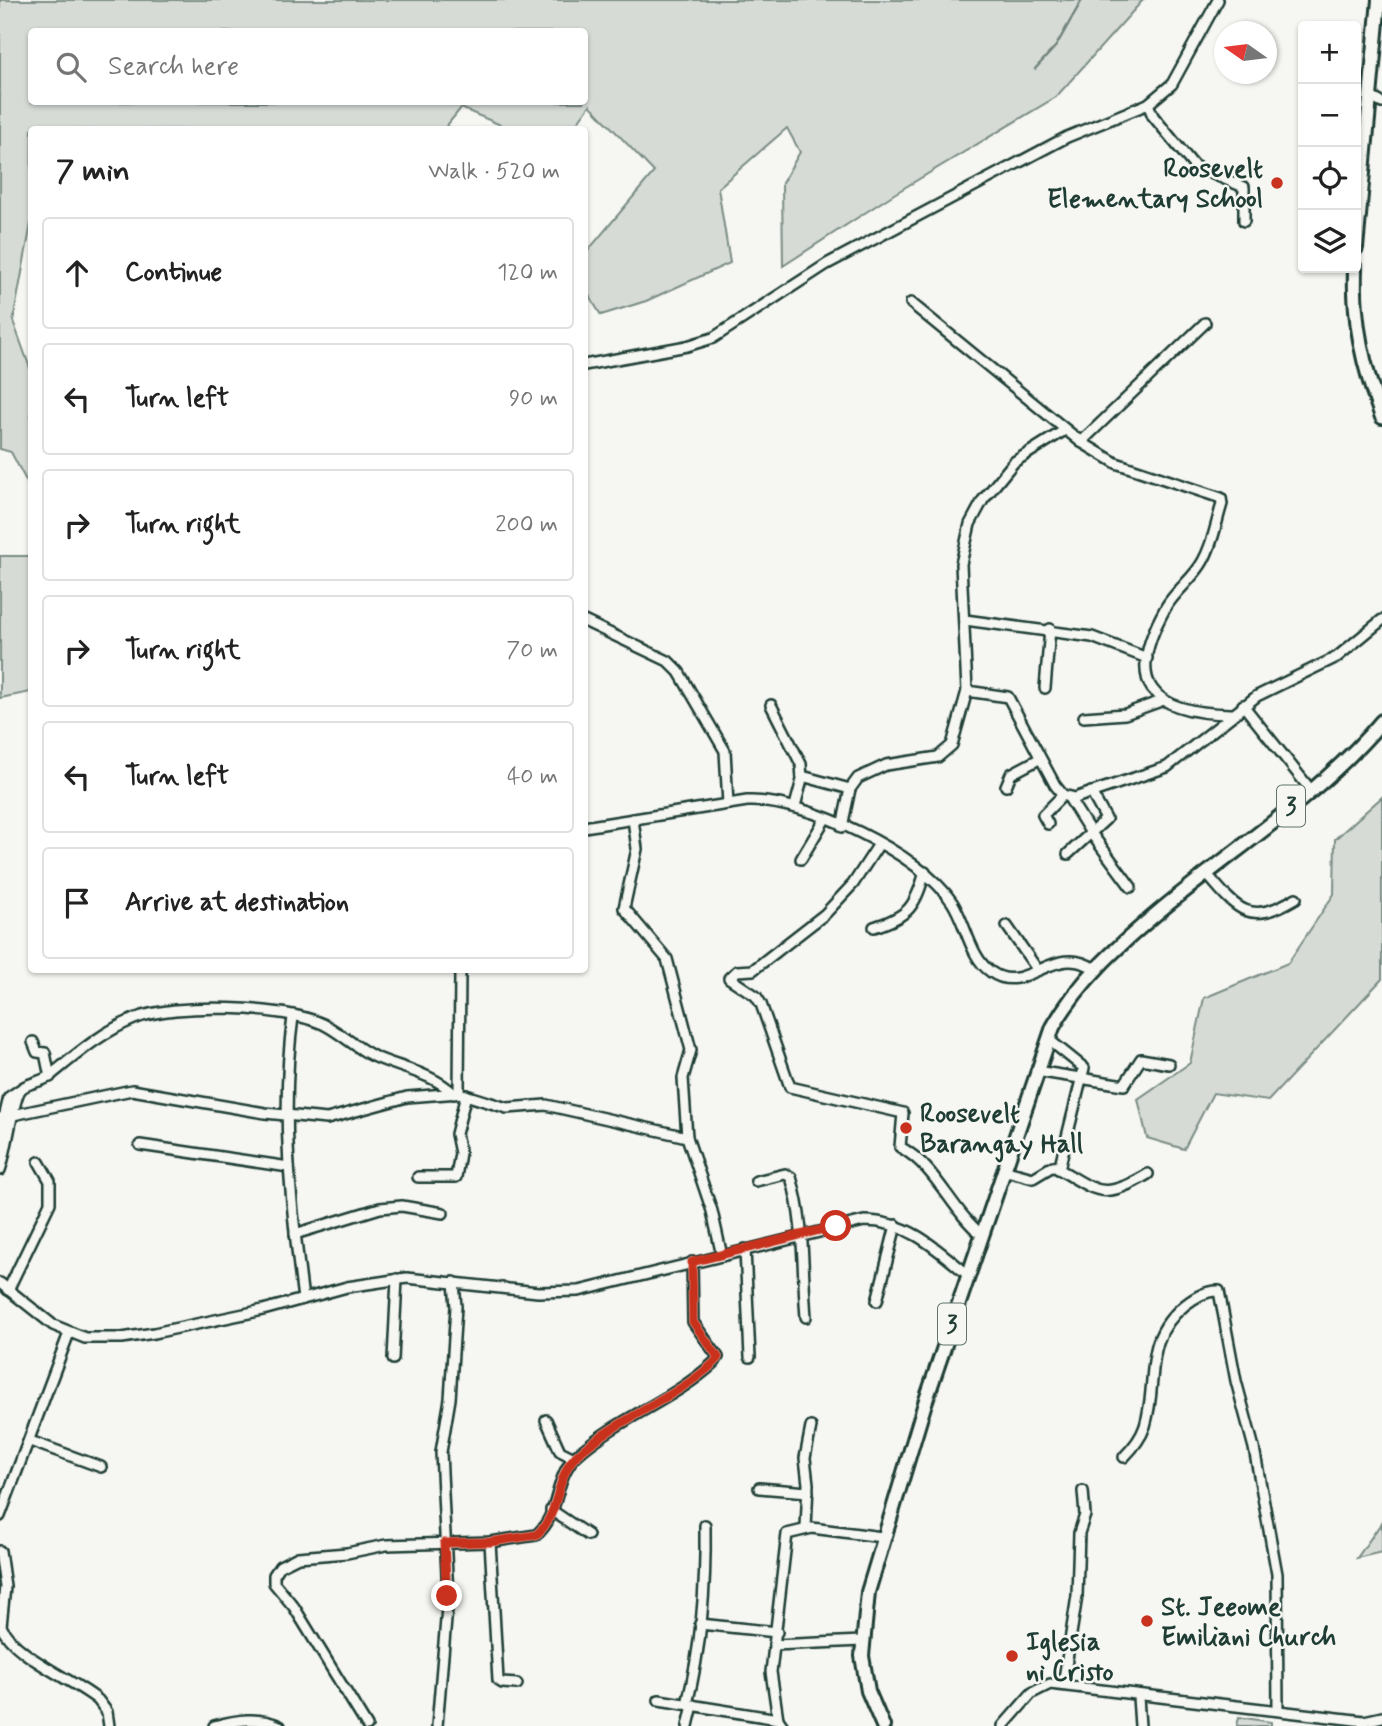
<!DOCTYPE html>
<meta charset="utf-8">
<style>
:root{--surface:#fff;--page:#f6f6f6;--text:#222;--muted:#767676;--line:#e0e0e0}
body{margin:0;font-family:Mynerve,sans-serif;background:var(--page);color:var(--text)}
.controls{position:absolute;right:21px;top:21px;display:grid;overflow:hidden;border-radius:7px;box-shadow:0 2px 5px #0004}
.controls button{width:63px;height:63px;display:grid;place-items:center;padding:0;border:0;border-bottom:2px solid var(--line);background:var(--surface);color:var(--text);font:35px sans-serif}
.compass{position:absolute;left:1214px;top:21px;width:63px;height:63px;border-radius:50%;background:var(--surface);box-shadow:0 2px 5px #0004;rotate:284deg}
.stop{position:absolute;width:21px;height:21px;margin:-16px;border:5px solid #c8321e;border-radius:50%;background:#fff}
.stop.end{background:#c8321e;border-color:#fff;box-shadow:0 2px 7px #0008}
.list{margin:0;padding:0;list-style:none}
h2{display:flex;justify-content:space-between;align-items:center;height:91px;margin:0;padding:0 28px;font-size:30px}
h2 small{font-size:23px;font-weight:400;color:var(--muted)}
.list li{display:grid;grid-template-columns:46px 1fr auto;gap:21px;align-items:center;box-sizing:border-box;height:112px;margin:0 14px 14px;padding:0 14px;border:2px solid var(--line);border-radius:7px}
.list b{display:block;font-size:26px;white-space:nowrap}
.list em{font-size:23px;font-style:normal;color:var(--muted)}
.icon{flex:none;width:38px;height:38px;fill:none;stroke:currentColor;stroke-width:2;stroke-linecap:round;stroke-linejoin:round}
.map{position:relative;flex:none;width:1382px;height:1726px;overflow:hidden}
.search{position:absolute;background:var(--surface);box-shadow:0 2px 5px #0004;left:28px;top:28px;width:560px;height:77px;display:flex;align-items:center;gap:18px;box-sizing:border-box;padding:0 24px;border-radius:7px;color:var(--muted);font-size:26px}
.panel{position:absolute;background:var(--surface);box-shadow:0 2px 5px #0004;left:28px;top:126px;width:560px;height:847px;border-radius:7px}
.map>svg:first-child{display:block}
.green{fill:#d6dbd6;stroke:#7a8c85;stroke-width:2;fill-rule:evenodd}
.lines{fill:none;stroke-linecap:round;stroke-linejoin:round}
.stream{stroke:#72847d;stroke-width:2.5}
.minor-casing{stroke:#1f3d34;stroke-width:14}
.highway-casing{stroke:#1f3d34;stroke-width:18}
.minor{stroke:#f6f6f2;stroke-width:9}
.highway{stroke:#f6f6f2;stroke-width:12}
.route{stroke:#c8321e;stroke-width:9}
.poi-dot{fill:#c8321e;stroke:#f6f6f2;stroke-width:2.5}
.labels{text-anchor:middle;stroke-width:5;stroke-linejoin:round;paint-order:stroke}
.shield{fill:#f6f6f2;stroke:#60746d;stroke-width:2}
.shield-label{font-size:24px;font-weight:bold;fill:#1f3d34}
.poi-label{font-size:26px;font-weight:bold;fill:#1f3d34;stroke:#f6f6f2;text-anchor:start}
</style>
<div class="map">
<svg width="1382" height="1726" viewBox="0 0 1382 1726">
<rect width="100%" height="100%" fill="#f6f6f2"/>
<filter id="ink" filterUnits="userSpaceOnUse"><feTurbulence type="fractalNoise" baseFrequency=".0143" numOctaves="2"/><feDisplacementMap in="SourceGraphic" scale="14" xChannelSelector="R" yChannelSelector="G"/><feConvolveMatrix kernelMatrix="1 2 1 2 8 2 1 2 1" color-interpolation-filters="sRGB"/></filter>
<g filter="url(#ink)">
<!-- green -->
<g class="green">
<path d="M 0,0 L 1143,0 L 1056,97 L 894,194 L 783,266 L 782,183 L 800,152 L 787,128 L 718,188 L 730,263 L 646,301 L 601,315 L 585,289 L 585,254 L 654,172 L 590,105 L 572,130 L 510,129 L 461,108 L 444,129 L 32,130 L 31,224 L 13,321 L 31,371 L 31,490 L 11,452 L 0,449 ZM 32,32 L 584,32 L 584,102 L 32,102 Z"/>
<polygon points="0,556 32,556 31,692 0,698"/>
<polygon points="1382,797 1382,979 1268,1101 1213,1093 1184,1149 1147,1138 1138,1099 1190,1063 1204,998 1288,963 1334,894 1335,839"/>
<polygon points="1382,1522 1382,1552 1357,1558"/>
<polygon points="1239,1717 1271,1722 1271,1726 1237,1726"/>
</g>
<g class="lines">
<!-- stream -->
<polyline class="stream" points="1035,69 1056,46 1082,0"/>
<!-- minor casing -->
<g class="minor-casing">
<g id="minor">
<polyline points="1369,96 1382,103"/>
<polyline points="1148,104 1153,116 1194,166 1244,187 1244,221"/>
<path d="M 911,303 L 1081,442 L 1116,463 L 1221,498 L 1222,504 C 1216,523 1213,544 1203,561 C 1194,578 1176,590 1166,607 C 1123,683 1150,713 1231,714"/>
<polyline points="584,365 687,346 713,338 827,264 1067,137 1148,104 1172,84 1218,0"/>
<polyline points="1081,442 1205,323"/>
<polyline points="965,620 1092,637 1147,658"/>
<polyline points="584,621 668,661 679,672 725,751 728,804"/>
<polyline points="1045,688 1050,629"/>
<polyline points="967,691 1008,697 1055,785 1063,795 1075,798 1167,767 1257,696 1337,657 1382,620"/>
<polyline points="771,705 801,764 802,780 795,806"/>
<polyline points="1243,705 1310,789"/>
<polyline points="1084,717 1125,714 1161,701"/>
<polyline points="802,776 850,789"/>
<polyline points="1006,786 1011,774 1039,759"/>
<polyline points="1069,798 1091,833 1131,887"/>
<polyline points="633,819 637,849 624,908 667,959 691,1050 683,1078 687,1137 712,1211 722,1256"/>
<polyline points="1048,824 1043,815 1063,795"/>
<path d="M 584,827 L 747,801 C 805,798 921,854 952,902 C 966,923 970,958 991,972 C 1026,997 1053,941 1095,969"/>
<polyline points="842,827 850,789 858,778 886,765 938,757 952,745 967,691 961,564 970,524 983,500 1014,462 1065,430"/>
<path d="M 879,844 L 853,884 L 825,914 L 753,970 L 737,971 L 729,978 L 756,996 L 761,1004 L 790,1087 L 903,1113 L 900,1147 C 937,1167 950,1209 982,1235"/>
<polyline points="1068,854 1106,819 1091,792"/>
<polyline points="801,859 825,819"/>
<path d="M 1206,873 C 1238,911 1249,926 1296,898"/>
<polyline points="1007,926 1037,969"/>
<path d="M 874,927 C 909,916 915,907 925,872"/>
<path d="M 293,1017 C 280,1112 291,1205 303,1299"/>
<polyline points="1048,1039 1084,1068 1059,1169"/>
<polyline points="33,1042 37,1052 45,1053 50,1077"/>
<polyline points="1036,1071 1124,1085 1141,1059 1169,1064"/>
<polyline points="459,1093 460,970"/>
<polyline points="13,1115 132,1090 265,1113 327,1119 407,1097 459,1093 507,1108 546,1105 687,1137"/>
<polyline points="0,1118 4,1118 9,1097 21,1089"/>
<polyline points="0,1144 4,1118"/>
<polyline points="140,1145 289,1167"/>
<path d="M 0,1170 C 7,1153 13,1095 22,1088 C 30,1082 43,1082 51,1075 C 77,1054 102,1032 134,1019 C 175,1002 284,1006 323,1024 C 341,1033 355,1047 373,1056 C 399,1068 433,1073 454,1094"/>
<path d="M 1003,1170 L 1033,1178 L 1053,1166 C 1095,1188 1099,1204 1148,1174"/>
<polyline points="418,1177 456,1177 460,1153 456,1134 466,1095"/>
<path d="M 756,1181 L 785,1174 L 791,1177 C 805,1223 802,1269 806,1317"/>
<polyline points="295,1234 380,1208 402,1206 443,1213"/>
<polyline points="745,1249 750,1357"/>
<path d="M 0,1283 L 53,1325 L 85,1338 L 122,1338 L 154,1333 L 263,1310 L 347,1287 L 407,1278 L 538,1292 L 579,1291 L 864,1221 C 908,1221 936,1248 968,1275"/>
<polyline points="8,1290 50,1203 50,1181 39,1162"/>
<polyline points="877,1301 896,1225"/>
<polyline points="393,1359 397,1279"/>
<polyline points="546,1420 560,1451 574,1458"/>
<polyline points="30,1441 101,1467"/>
<path d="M 1124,1457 C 1133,1448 1141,1438 1145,1426 C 1159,1380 1141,1340 1185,1305 C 1195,1297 1206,1290 1219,1291 L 1236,1381 L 1254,1448 L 1277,1574 L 1278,1710"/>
<polyline points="759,1488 808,1492"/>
<polyline points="551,1510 588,1535"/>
<polyline points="0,1516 69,1333"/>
<polyline points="806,1528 808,1484 805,1458 811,1427"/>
<polyline points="490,1542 498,1680 502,1683 517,1684"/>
<path d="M 0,1551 L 5,1587 L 1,1626 C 13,1656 73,1679 98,1700 L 107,1712 L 109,1726"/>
<polyline points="700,1624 777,1632"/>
<polyline points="774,1645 862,1641"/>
<polyline points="1063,1685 1077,1596 1079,1533 1085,1515 1083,1491"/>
<polyline points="1138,1697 1140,1726"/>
<polyline points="659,1700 778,1719 783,1726"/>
<path d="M 687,1704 C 702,1645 706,1585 705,1525"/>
<polyline points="778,1719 771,1672 787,1534 812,1528 882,1537"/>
<path d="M 214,1726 C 236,1720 258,1716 280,1726"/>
<path d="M 367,1726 L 294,1607 L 274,1583 L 274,1575 L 280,1566 L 298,1557 L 347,1553 L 386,1545 L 490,1542 L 536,1535 C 561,1515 553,1477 577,1455 C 618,1418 674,1400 715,1362 L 718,1357 L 693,1322 L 692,1262"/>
<polyline points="437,1726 448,1596 441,1452 450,1399 456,1307 454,1282"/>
<polyline points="688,1726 693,1705"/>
<polyline points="1003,1726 1032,1693 1050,1684 1364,1721 1382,1717"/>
</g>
</g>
<!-- highway casing -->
<g class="highway-casing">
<g id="highway">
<polyline points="1356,248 1379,0"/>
<path d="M 1355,268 C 1353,322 1363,367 1382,417"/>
<path d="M 883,1726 L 868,1691 L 862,1656 L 868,1592 L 925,1403 L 1053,1027 C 1079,981 1116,948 1156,914 C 1231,851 1319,796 1382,721"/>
</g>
</g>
<!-- minor -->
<use href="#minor" class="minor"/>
<!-- highway -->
<use href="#highway" class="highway"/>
</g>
</g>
<g class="lines" filter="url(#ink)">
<!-- route -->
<path class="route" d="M 447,1596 L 444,1543 L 490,1542 L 536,1535 C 561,1515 554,1477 577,1455 C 618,1418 674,1400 715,1362 L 718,1357 L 693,1322 L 692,1262 L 836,1226"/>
</g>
<!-- markers -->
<g class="poi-dot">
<circle cx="1277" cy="183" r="7"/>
<circle cx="906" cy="1128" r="7"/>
<circle cx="1147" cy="1621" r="7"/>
<circle cx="1012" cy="1656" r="7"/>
</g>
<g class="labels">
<!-- shield labels -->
<g class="shield">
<rect x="1277" y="785.5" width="28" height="41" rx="5"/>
<rect x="938" y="1303.5" width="28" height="41" rx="5"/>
</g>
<g class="shield-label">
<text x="1291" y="814">3</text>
<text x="952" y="1332">3</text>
</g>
<!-- poi labels -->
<g class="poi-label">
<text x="1263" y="177" text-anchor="end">Roosevelt<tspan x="1263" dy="30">Elementary School</tspan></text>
<text x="920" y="1122">Roosevelt<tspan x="920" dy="30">Barangay Hall</tspan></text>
<text x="1161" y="1615">St. Jeeome<tspan x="1161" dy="30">Emiliani Church</tspan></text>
<text x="1026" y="1650">Iglesia<tspan x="1026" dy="30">ni Cristo</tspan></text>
</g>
</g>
</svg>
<div class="controls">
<button>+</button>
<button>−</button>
<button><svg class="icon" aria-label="locate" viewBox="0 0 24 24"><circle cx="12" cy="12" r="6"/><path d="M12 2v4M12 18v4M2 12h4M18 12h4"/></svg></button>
<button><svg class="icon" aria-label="layers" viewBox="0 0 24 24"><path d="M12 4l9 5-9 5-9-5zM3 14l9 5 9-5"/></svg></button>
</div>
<svg class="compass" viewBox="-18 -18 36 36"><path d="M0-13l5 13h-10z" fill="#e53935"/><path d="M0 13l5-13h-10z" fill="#767676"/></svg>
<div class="stop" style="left:836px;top:1226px"></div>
<div class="stop end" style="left:447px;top:1596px"></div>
<div class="search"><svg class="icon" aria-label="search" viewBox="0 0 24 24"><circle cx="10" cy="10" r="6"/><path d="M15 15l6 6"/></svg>Search here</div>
<section class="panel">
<h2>7 min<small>Walk · 520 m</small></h2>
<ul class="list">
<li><svg class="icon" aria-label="ahead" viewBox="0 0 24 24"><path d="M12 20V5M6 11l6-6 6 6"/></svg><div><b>Continue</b></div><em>120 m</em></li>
<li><svg class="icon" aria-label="left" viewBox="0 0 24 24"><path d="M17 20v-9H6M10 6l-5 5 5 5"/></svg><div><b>Turn left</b></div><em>90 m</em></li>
<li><svg class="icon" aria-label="right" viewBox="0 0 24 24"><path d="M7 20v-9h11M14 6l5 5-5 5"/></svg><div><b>Turn right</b></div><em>200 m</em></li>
<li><svg class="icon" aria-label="right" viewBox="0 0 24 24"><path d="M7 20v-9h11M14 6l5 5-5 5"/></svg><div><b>Turn right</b></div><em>70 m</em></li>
<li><svg class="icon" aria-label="left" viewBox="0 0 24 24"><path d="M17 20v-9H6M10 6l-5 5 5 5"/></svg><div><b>Turn left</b></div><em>40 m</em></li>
<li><svg class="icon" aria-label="arrive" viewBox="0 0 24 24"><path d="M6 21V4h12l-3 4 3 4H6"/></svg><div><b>Arrive at destination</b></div></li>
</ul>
</section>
</div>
